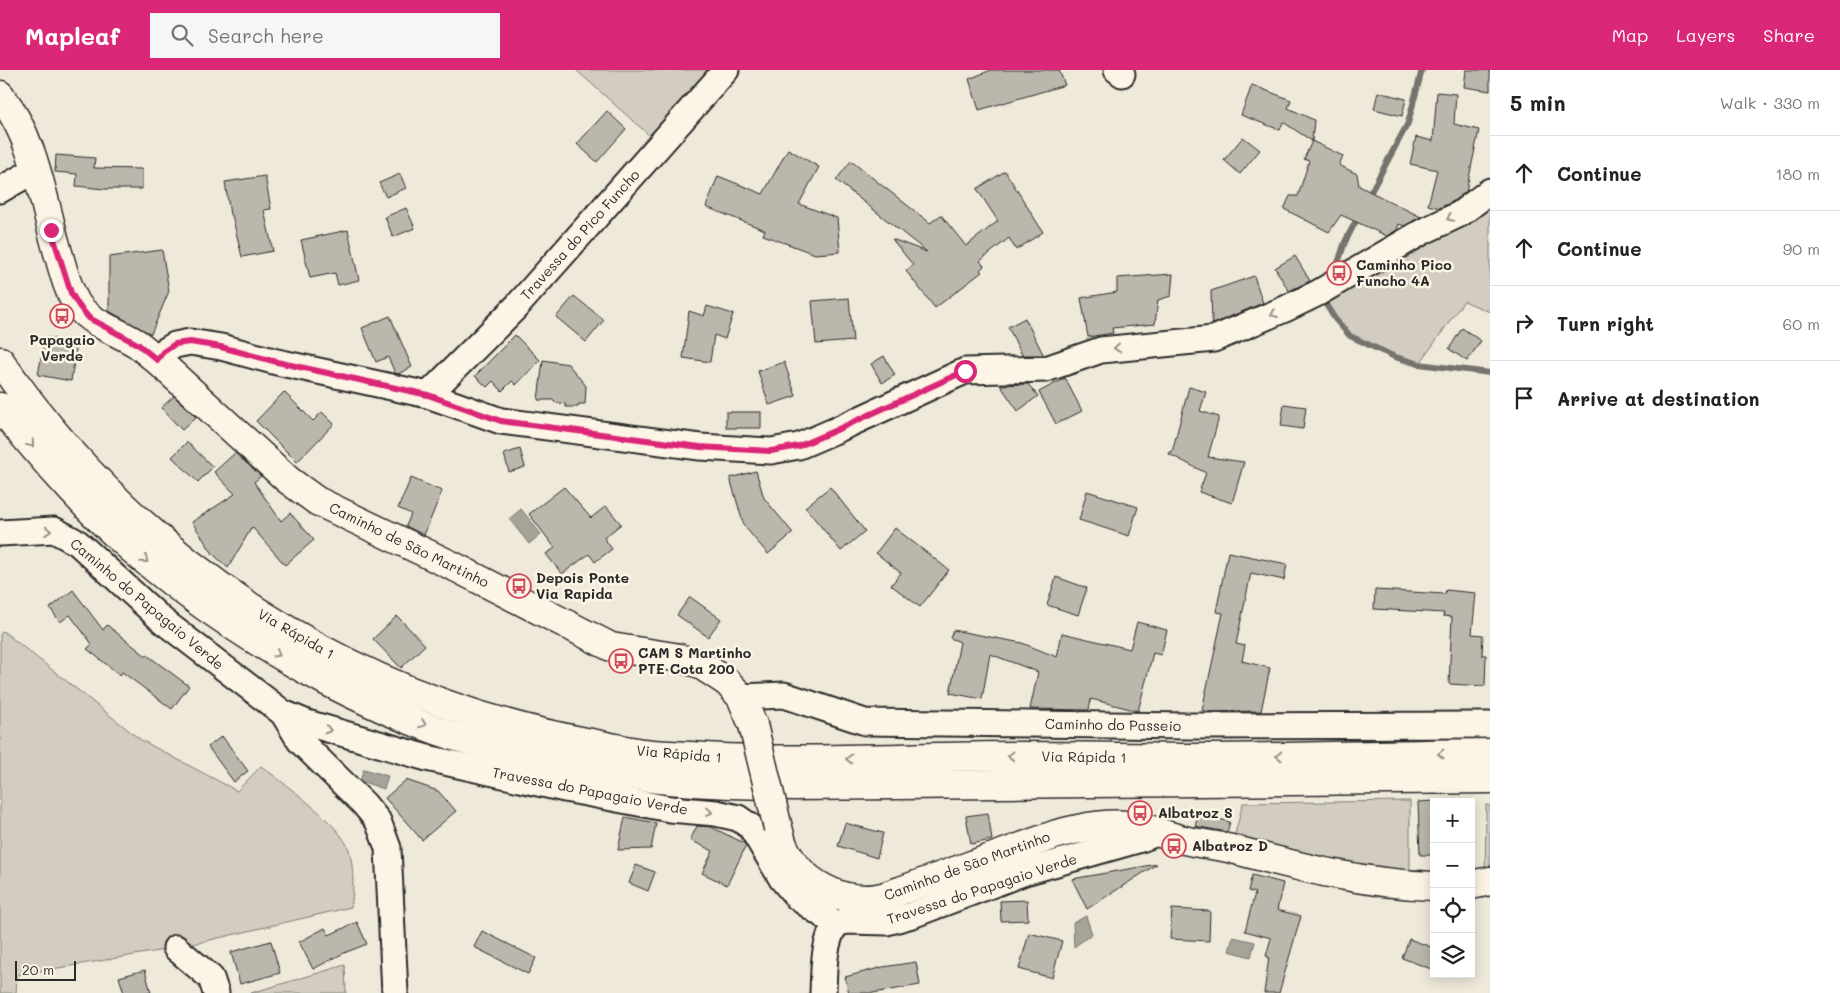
<!DOCTYPE html>
<meta charset="utf-8">
<style>
:root{--surface:#fff;--page:#f6f6f6;--text:#222;--muted:#767676;--line:#e0e0e0;--accent:#db2777}
body{margin:0;font-family:Mali,sans-serif;background:var(--page);color:var(--text)}
.controls{position:absolute;right:15px;bottom:15px;display:grid;overflow:hidden;border-radius:0px;box-shadow:0 2px 12px #0003}
.controls button{width:45px;height:45px;display:grid;place-items:center;padding:0;border:0;border-bottom:1px solid var(--line);background:var(--surface);color:var(--text);font:25px sans-serif}
.scale{position:absolute;left:15px;bottom:12px;width:61px;box-sizing:border-box;padding-left:5px;border:2px solid #2b2b2b;border-top:0;font-size:14px;line-height:18px;white-space:nowrap;color:#2b2b2b;-webkit-text-stroke:4px #fcf5e5;paint-order:stroke}
.stop{position:absolute;width:15px;height:15px;margin:-11px;border:4px solid #db2777;border-radius:50%;background:#fff}
.stop.end{background:#db2777;border-color:#fff;box-shadow:0 1px 5px #0008}
.list{margin:0;padding:0;list-style:none}
h2{display:flex;justify-content:space-between;align-items:center;height:65px;margin:0;padding:0 20px;font-size:21px}
h2 small{font-size:16px;font-weight:400;color:var(--muted)}
.list li{display:grid;grid-template-columns:32px 1fr auto;gap:15px;align-items:center;box-sizing:border-box;height:75px;padding:0 20px;border-top:1px solid var(--line)}
.list b{display:block;font-size:19px;white-space:nowrap}
.list em{font-size:16px;font-style:normal;color:var(--muted)}
.icon{flex:none;width:28px;height:28px;fill:none;stroke:currentColor;stroke-width:2;stroke-linecap:round;stroke-linejoin:round}
.map{position:relative;flex:none;width:1490px;height:923px;overflow:hidden}
header{display:flex;align-items:center;gap:30px;box-sizing:border-box;height:70px;padding:0 25px;background:var(--accent);color:#fff}
header strong{font-size:24px}
nav{display:flex;gap:28px;margin-inline-start:auto;font-size:18px}
.search{width:350px;height:45px;background:var(--page);display:flex;align-items:center;gap:12px;box-sizing:border-box;padding:0 18px;border-radius:0px;color:var(--muted);font-size:19px}
main{display:flex}
aside{flex:1;background:var(--surface)}
.map>svg:first-child{display:block}
.green{fill:#d2cdc0;stroke:#7e7c76}
.water{fill:#a6a399;stroke:#75736d}
.lines{fill:none;stroke-linecap:round;stroke-linejoin:round}
.stream{stroke:#75736d;stroke-width:6}
.building{fill:#bcb7ac;stroke:#2b2b2b}
.street-casing{stroke:#2b2b2b;stroke-width:29}
.secondary-casing{stroke:#2b2b2b;stroke-width:31}
.highway-casing{stroke:#2b2b2b;stroke-width:31}
.street{stroke:#fcf5e5;stroke-width:25}
.secondary{stroke:#fcf5e5;stroke-width:28}
.highway{stroke:#fcf5e5;stroke-width:28}
.secondary-bridge-casing{stroke:#2b2b2b;stroke-width:31;stroke-linecap:butt}
.secondary-bridge{stroke:#fcf5e5;stroke-width:28}
.oneway{stroke:#949088}
.route{stroke:#db2777;stroke-width:6}
.labels{text-anchor:middle;stroke-width:5;stroke-linejoin:round;paint-order:stroke}
.street-label{font-size:14px;fill:#2b2b2b;stroke:#fcf5e5}
.poi-label{font-size:14px;font-weight:bold;fill:#2b2b2b;stroke:#fcf5e5;text-anchor:start}
</style>
<header>
<strong>Mapleaf</strong>
<div class="search"><svg class="icon" aria-label="search" viewBox="0 0 24 24"><circle cx="10" cy="10" r="6"/><path d="M15 15l6 6"/></svg>Search here</div>
<nav><a>Map</a><a>Layers</a><a>Share</a></nav>
</header>
<main>
<div class="map">
<svg width="1490" height="923" viewBox="0 0 1490 923">
<rect width="100%" height="100%" fill="#efe9da"/>
<filter id="ink" filterUnits="userSpaceOnUse"><feTurbulence type="fractalNoise" baseFrequency=".02" numOctaves="2"/><feDisplacementMap in="SourceGraphic" scale="10" xChannelSelector="R" yChannelSelector="G"/><feConvolveMatrix kernelMatrix="1 2 1 2 8 2 1 2 1" color-interpolation-filters="sRGB"/></filter>
<g filter="url(#ink)">
<!-- green -->
<g class="green">
<polygon points="576,0 716,0 660,75"/>
<path d="M 1490,124 L 1490,242 L 1464,231 L 1418,296 C 1389,287 1353,276 1334,250 C 1327,242 1323,232 1318,223 Z"/>
<path d="M 3,561 L 141,670 L 237,721 L 261,696 C 284,714 340,753 349,780 C 354,797 354,821 351,837 L 176,878 L 17,905 L 16,923 L 0,923 L 0,564 Z"/>
<polygon points="1410,731 1410,816 1231,779 1243,733"/>
<polygon points="1486,735 1490,735 1490,811 1485,813"/>
<polygon points="345,895 346,923 251,923"/>
</g>
<!-- water -->
<g class="water">
<polygon points="521,439 541,464 529,474 509,449"/>
<polygon points="364,699 388,706 384,719 360,711"/>
<polygon points="1086,846 1092,864 1074,877 1073,853"/>
<polygon points="1233,867 1255,872 1251,887 1229,881"/>
</g>
<g class="lines">
<!-- stream -->
<g class="stream">
<polyline points="1367,129 1408,53 1422,0"/>
<polyline points="1334,205 1345,172 1359,145"/>
<polyline points="1325,233 1335,249 1350,266 1395,287 1419,294 1490,303"/>
</g>
</g>
<!-- building -->
<g class="building">
<polygon points="991,0 1059,0 1065,15 979,40 969,9"/>
<polygon points="1466,0 1490,0 1490,21 1464,17"/>
<polygon points="1252,15 1291,30 1288,38 1314,50 1312,71 1283,52 1280,60 1241,45"/>
<polygon points="1378,22 1406,29 1402,46 1374,39"/>
<polygon points="1437,22 1456,24 1454,54 1479,60 1466,122 1452,132 1439,138 1428,135 1437,100 1410,94 1416,67 1433,71"/>
<polygon points="607,41 626,59 597,92 577,74"/>
<polygon points="1243,67 1260,80 1240,104 1224,90"/>
<polygon points="1312,71 1343,86 1339,95 1357,104 1359,116 1421,147 1404,156 1399,154 1397,160 1387,166 1341,145 1329,162 1284,139 1290,126 1298,126 1309,91 1304,89"/>
<polygon points="788,79 819,97 799,134 837,148 840,182 815,184 763,165 765,160 706,137 718,106 763,124"/>
<polygon points="56,85 95,88 94,98 142,99 142,119 104,119 76,116 77,104 55,102"/>
<polygon points="851,91 930,153 941,145 966,176 998,151 977,119 1005,101 1043,162 1016,180 1009,168 980,191 984,196 980,200 982,202 935,238 906,201 913,195 892,169 927,182 836,110"/>
<polygon points="400,104 406,118 386,127 379,113"/>
<polygon points="265,106 271,139 264,140 273,181 242,187 232,145 230,145 225,112"/>
<polygon points="406,138 415,158 393,167 385,147"/>
<polygon points="348,160 359,210 338,215 335,203 310,208 301,170"/>
<polygon points="162,180 169,221 151,264 109,241 109,187"/>
<polygon points="1295,186 1310,211 1289,221 1275,198"/>
<polygon points="1173,204 1171,226 1158,230 1155,254 1112,258 1113,263 1088,267 1081,228 1117,222 1117,208"/>
<polygon points="1254,206 1263,233 1212,254 1211,221"/>
<polygon points="574,226 604,250 586,272 556,247"/>
<polygon points="849,228 853,271 816,274 812,231"/>
<polygon points="707,236 733,244 725,269 714,265 710,292 683,288 689,241 704,246"/>
<polygon points="390,246 412,297 398,304 395,303 388,287 376,292 362,258"/>
<polygon points="1025,248 1043,284 1043,285 1022,285 1008,257"/>
<polygon points="1462,258 1481,271 1467,291 1449,279"/>
<polygon points="515,265 540,290 516,315 512,311 502,321 493,311 487,317 475,306"/>
<polygon points="45,267 77,273 71,311 38,305"/>
<polygon points="884,286 895,305 882,313 871,294"/>
<polygon points="543,290 568,294 586,316 585,334 579,334 578,337 566,337 565,334 554,332 554,330 538,330"/>
<polygon points="784,292 796,326 769,335 758,301"/>
<polygon points="1065,308 1082,341 1056,354 1039,322"/>
<polygon points="1028,314 1038,326 1018,341 1000,315"/>
<polygon points="1189,317 1206,322 1200,341 1219,347 1208,387 1244,392 1232,433 1199,422 1206,403 1169,384 1170,382 1172,382"/>
<polygon points="284,322 313,351 322,342 334,354 297,392 256,351"/>
<polygon points="174,326 196,347 182,360 161,338"/>
<polygon points="1284,334 1306,337 1303,359 1281,356"/>
<rect x="726" y="342" width="35" height="16"/>
<polygon points="187,372 213,397 198,412 172,387"/>
<polygon points="520,379 525,397 509,402 504,384"/>
<polygon points="235,383 261,406 254,412 281,451 290,443 314,470 285,495 252,457 228,498 213,484 192,452 235,424 214,402"/>
<polygon points="756,401 764,428 793,463 768,484 744,456 730,408"/>
<polygon points="411,408 442,421 424,465 406,456 411,444 398,438"/>
<polygon points="564,417 591,448 606,436 621,454 604,468 612,479 595,492 589,484 562,504 546,484 555,478 529,444"/>
<polygon points="830,417 865,461 841,481 805,437"/>
<polygon points="1087,421 1138,437 1129,466 1079,450"/>
<polygon points="895,458 949,500 920,537 891,515 901,503 876,483"/>
<polygon points="1228,482 1287,494 1284,510 1251,503 1236,574 1245,576 1242,591 1270,598 1261,641 1209,642 1202,640 1223,543 1216,542"/>
<polygon points="1056,507 1087,518 1078,545 1047,535"/>
<polygon points="73,520 103,560 107,555 146,586 147,585 189,616 172,639 122,602 120,605 87,579 92,574 70,545 60,552 50,538"/>
<polygon points="1375,520 1445,524 1446,520 1476,523 1472,564 1483,565 1482,585 1486,585 1485,616 1449,614 1452,547 1443,546 1444,543 1374,539"/>
<polygon points="690,527 721,549 708,567 677,545"/>
<polygon points="397,546 425,575 401,598 373,569"/>
<polygon points="1137,552 1167,560 1161,585 1153,583 1138,641 1091,629 1089,640 1030,639 1038,602 990,584 982,629 950,623 960,572 950,568 953,560 1022,573 1057,587 1062,563 1130,579"/>
<polygon points="222,666 248,701 234,712 208,677"/>
<polygon points="406,710 438,721 456,741 422,770 385,728"/>
<polygon points="1434,731 1434,785 1420,785 1418,732"/>
<polygon points="988,743 992,770 971,774 966,746"/>
<polygon points="1199,743 1230,752 1227,762 1195,756"/>
<polygon points="625,747 656,753 651,779 618,780"/>
<polygon points="845,753 883,763 877,788 838,776"/>
<polygon points="697,756 711,757 744,773 746,776 727,815 702,803 713,781 690,770"/>
<polygon points="1157,794 1087,839 1072,809"/>
<polygon points="636,795 655,802 648,821 629,813"/>
<polygon points="1252,805 1283,813 1277,840 1301,846 1279,923 1264,923 1269,887 1266,886 1271,868 1245,861 1255,823 1248,821"/>
<polygon points="1027,830 1028,850 1001,851 1000,831"/>
<polygon points="1172,839 1210,841 1209,871 1170,869"/>
<polygon points="357,852 367,874 344,883 313,899 299,872 325,858 329,865"/>
<polygon points="482,861 536,888 528,904 474,877"/>
<polygon points="1029,863 1062,871 1052,908 1019,899"/>
<polygon points="1409,869 1434,878 1434,900 1402,888"/>
<polygon points="271,871 280,903 240,914 231,882"/>
<polygon points="916,892 920,915 873,923 849,923 845,907 883,897"/>
<polygon points="145,900 151,923 124,923 119,907"/>
</g>
<g class="lines">
<!-- street casing -->
<g class="street-casing">
<g id="street">
<polyline points="1117,0 1122,4"/>
<polyline points="0,120 35,100"/>
<polyline points="157,290 163,282 175,275 190,272 221,277 277,292 428,325 501,351 700,377 771,381 799,376 834,361 965,301 1046,299 1101,280 1214,269 1285,239 1318,223 1422,162 1460,144 1490,121"/>
<polyline points="428,325 517,236 726,0"/>
<polyline points="0,463 54,460 78,473 163,551 283,643 307,653 427,688 565,719 670,739 716,743 738,748 751,757 782,809 797,827 836,854"/>
<polyline points="741,627 784,625 865,652 1190,656 1490,655"/>
<polyline points="283,643 300,671 364,734 378,751 388,778 395,923"/>
<polyline points="836,854 847,851 887,852 912,845 1025,802 1141,769 1159,762"/>
<polyline points="176,878 211,908 216,923"/>
<path d="M 823,923 C 824,901 823,873 836,854"/>
</g>
</g>
<!-- secondary casing -->
<g class="secondary-casing">
<g id="secondary">
<path d="M 0,25 C 36,70 43,133 59,186 C 64,203 68,221 78,236 C 93,255 120,262 139,275 C 145,280 151,285 157,290 L 288,410 L 317,431 L 455,497 L 611,577 L 674,587 L 698,593 L 727,612 L 741,627 L 753,655"/>
<path d="M 778,758 C 780,764 781,771 784,777 C 800,811 839,834 877,828 C 885,827 893,823 900,821 L 1057,764 C 1083,757 1113,751 1140,757 C 1155,760 1169,767 1184,770 C 1200,774 1216,775 1232,779 C 1299,797 1365,814 1434,816"/>
<polyline points="1471,815 1490,811"/>
</g>
</g>
<!-- highway casing -->
<g class="highway-casing">
<g id="highway">
<path d="M 0,291 C 138,492 347,627 586,672 C 605,676 623,680 642,683 C 658,685 675,685 691,686 C 800,694 908,686 1017,686 C 1071,686 1126,687 1180,688 C 1283,688 1387,684 1490,683"/>
<path d="M 0,337 C 39,384 78,431 124,472 C 185,527 255,573 328,612 C 371,634 420,657 467,670 C 524,686 584,698 642,707 C 692,714 743,714 793,716 L 1490,709"/>
</g>
</g>
<!-- street -->
<use href="#street" class="street"/>
<!-- secondary -->
<use href="#secondary" class="secondary"/>
<!-- highway -->
<use href="#highway" class="highway"/>
<!-- secondary-bridge casing -->
<g class="secondary-bridge-casing">
<polyline id="secondary-bridge" points="753,655 778,758"/>
</g>
<!-- secondary-bridge -->
<use href="#secondary-bridge" class="secondary-bridge"/>
</g>
<!-- one-way arrows -->
<defs><path id="oneway-chevron" d="M-2-3.5L2.5 0L-2 3.5" fill="none" stroke-width="1.6" stroke-linecap="round" stroke-linejoin="round" transform="scale(1.25)"/></defs>
<g class="oneway">
<use href="#oneway-chevron" transform="translate(1450 148) rotate(153)"/>
<use href="#oneway-chevron" transform="translate(1274 244) rotate(157)"/>
<use href="#oneway-chevron" transform="translate(1117 278) rotate(174)"/>
<use href="#oneway-chevron" transform="translate(31 374) rotate(50)"/>
<use href="#oneway-chevron" transform="translate(48 461) rotate(4)"/>
<use href="#oneway-chevron" transform="translate(145 490) rotate(40)"/>
<use href="#oneway-chevron" transform="translate(277 584) rotate(31)"/>
<use href="#oneway-chevron" transform="translate(423 654) rotate(20)"/>
<use href="#oneway-chevron" transform="translate(328 660) rotate(16)"/>
<use href="#oneway-chevron" transform="translate(1441 684) rotate(179)"/>
<use href="#oneway-chevron" transform="translate(1011 686) rotate(179)"/>
<use href="#oneway-chevron" transform="translate(1279 686) rotate(179)"/>
<use href="#oneway-chevron" transform="translate(849 689) rotate(179)"/>
<use href="#oneway-chevron" transform="translate(709 742) rotate(6)"/>
</g>
</g>
<g class="lines" filter="url(#ink)">
<!-- route -->
<polyline class="route" points="51,160 71,223 79,236 89,248 139,275 157,290 163,282 175,274 190,272 221,277 277,292 428,325 501,351 700,377 771,381 799,376 834,361 965,301"/>
</g>
<!-- icons -->
<defs>
<g id="bus-ring" transform="scale(1.25)"><circle r="9.5" fill="#fcf5e5" stroke="#d1495b" stroke-width="1.5"/><path d="M-5-6H5V4H4V6H2V4H-2V6H-4V4H-5ZM-3.5-4V0h7V-4ZM-3.5 1.2v1.5H-2V1.2ZM2 1.2v1.5H3.5V1.2Z" fill="#d1495b"/></g>
</defs>
<g fill-rule="evenodd">
<use href="#bus-ring" x="1339" y="203"/>
<use href="#bus-ring" x="62" y="246"/>
<use href="#bus-ring" x="519" y="516"/>
<use href="#bus-ring" x="621" y="591"/>
<use href="#bus-ring" x="1140" y="743"/>
<use href="#bus-ring" x="1174" y="776"/>
</g>
<g class="labels">
<!-- street labels -->
<g class="street-label">
<text transform="translate(580 165) rotate(-48)" y="5">Travessa do Pico Funcho</text>
<text transform="translate(409 475) rotate(26)" y="5">Caminho de São Martinho</text>
<text transform="translate(147 534) rotate(40)" y="5">Caminho do Papagaio Verde</text>
<text transform="translate(296 564) rotate(30)" y="5">Via Rápida 1</text>
<text transform="translate(1113 655) rotate(1)" y="5">Caminho do Passeio</text>
<text transform="translate(679 684) rotate(5)" y="5">Via Rápida 1</text>
<text transform="translate(1084 687) rotate(1)" y="5">Via Rápida 1</text>
<text transform="translate(590 721) rotate(11)" y="5">Travessa do Papagaio Verde</text>
<text transform="translate(967 796) rotate(-20)" y="5">Caminho de São Martinho</text>
<text transform="translate(982 819) rotate(-18)" y="5">Travessa do Papagaio Verde</text>
</g>
<!-- poi labels -->
<g class="poi-label">
<text x="1356" y="200">Caminho Pico<tspan x="1356" dy="16">Funcho 4A</tspan></text>
<text x="62" y="275" text-anchor="middle">Papagaio<tspan x="62" dy="16">Verde</tspan></text>
<text x="536" y="513">Depois Ponte<tspan x="536" dy="16">Via Rapida</tspan></text>
<text x="638" y="588">CAM S Martinho<tspan x="638" dy="16">PTE Cota 200</tspan></text>
<text x="1158" y="748">Albatroz S</text>
<text x="1192" y="781">Albatroz D</text>
</g>
</g>
</svg>
<div class="controls">
<button>+</button>
<button>−</button>
<button><svg class="icon" aria-label="locate" viewBox="0 0 24 24"><circle cx="12" cy="12" r="6"/><path d="M12 2v4M12 18v4M2 12h4M18 12h4"/></svg></button>
<button><svg class="icon" aria-label="layers" viewBox="0 0 24 24"><path d="M12 4l9 5-9 5-9-5zM3 14l9 5 9-5"/></svg></button>
</div>
<div class="scale">20 m</div>
<div class="stop" style="left:965px;top:301px"></div>
<div class="stop end" style="left:51px;top:160px"></div>
</div>
<aside>
<h2>5 min<small>Walk · 330 m</small></h2>
<ul class="list">
<li><svg class="icon" aria-label="ahead" viewBox="0 0 24 24"><path d="M12 20V5M6 11l6-6 6 6"/></svg><div><b>Continue</b></div><em>180 m</em></li>
<li><svg class="icon" aria-label="ahead" viewBox="0 0 24 24"><path d="M12 20V5M6 11l6-6 6 6"/></svg><div><b>Continue</b></div><em>90 m</em></li>
<li><svg class="icon" aria-label="right" viewBox="0 0 24 24"><path d="M7 20v-9h11M14 6l5 5-5 5"/></svg><div><b>Turn right</b></div><em>60 m</em></li>
<li><svg class="icon" aria-label="arrive" viewBox="0 0 24 24"><path d="M6 21V4h12l-3 4 3 4H6"/></svg><div><b>Arrive at destination</b></div></li>
</ul>
</aside>
</main>
